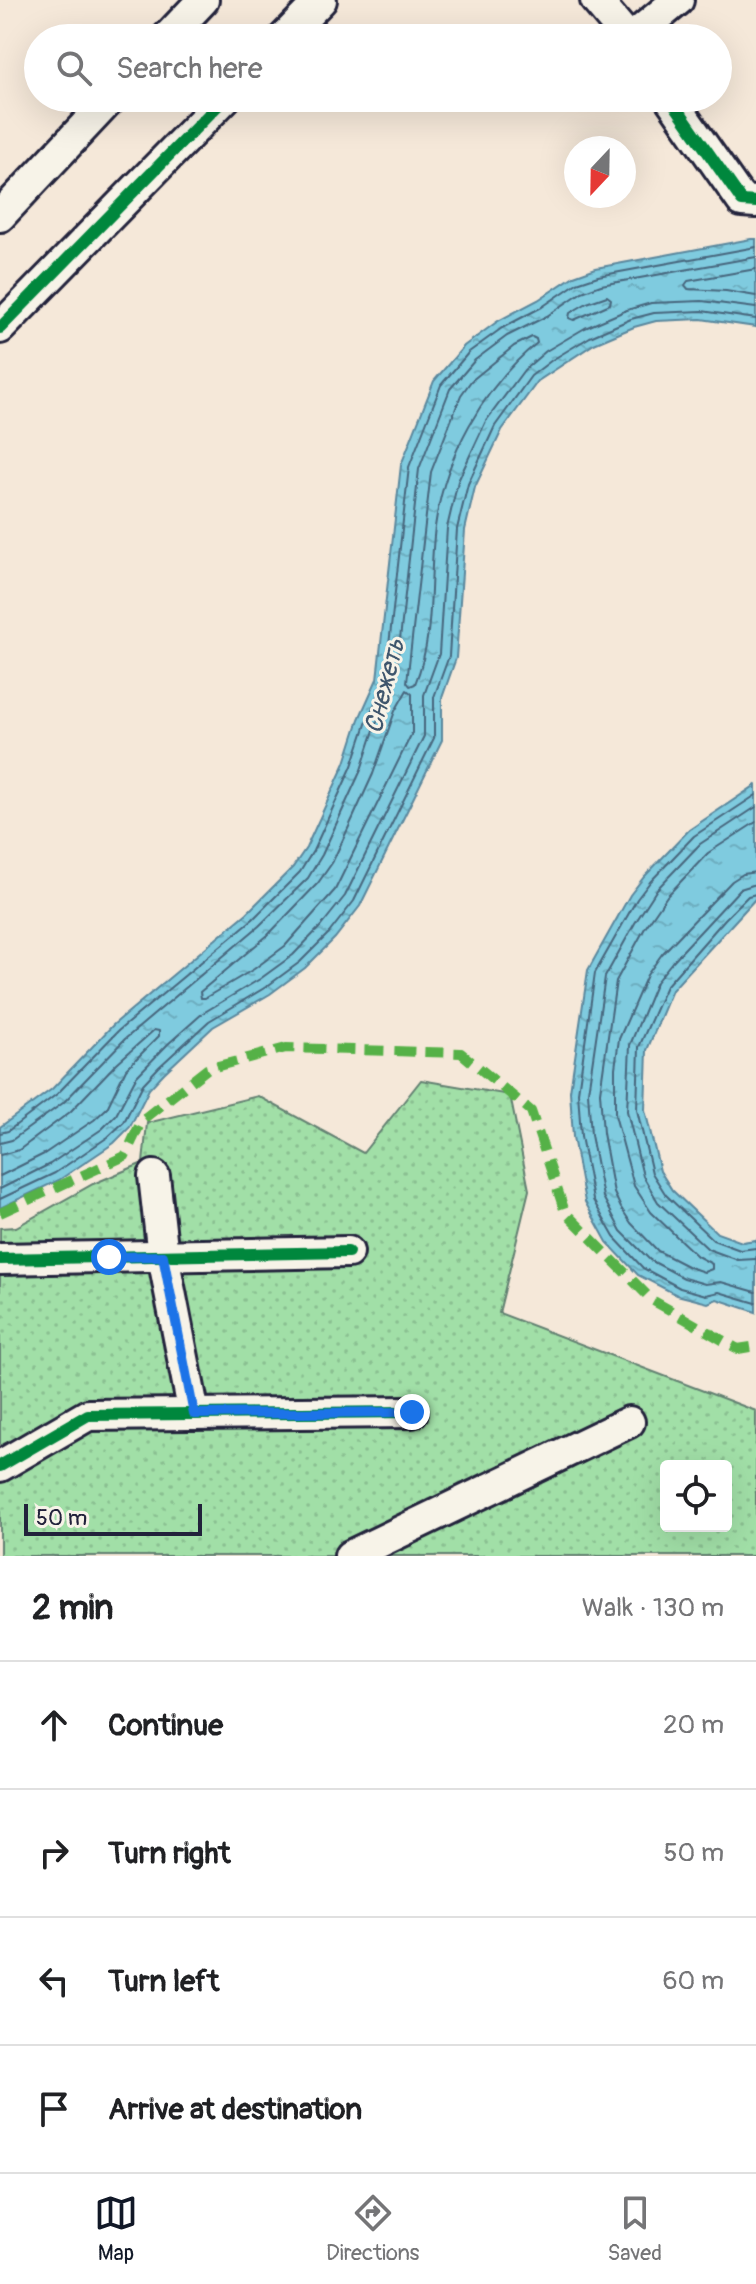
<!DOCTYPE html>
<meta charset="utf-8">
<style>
:root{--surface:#fff;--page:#f2f2f2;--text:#202124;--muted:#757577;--line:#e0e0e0;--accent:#111827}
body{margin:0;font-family:Pangolin,sans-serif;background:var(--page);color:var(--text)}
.controls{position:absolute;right:24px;bottom:24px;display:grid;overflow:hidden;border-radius:8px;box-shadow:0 8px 32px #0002}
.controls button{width:72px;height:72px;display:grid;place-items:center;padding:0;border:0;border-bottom:2px solid var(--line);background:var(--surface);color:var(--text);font:40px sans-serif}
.compass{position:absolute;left:564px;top:136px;width:72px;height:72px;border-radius:50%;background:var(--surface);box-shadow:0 8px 32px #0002;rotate:202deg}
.scale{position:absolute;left:24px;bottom:20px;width:178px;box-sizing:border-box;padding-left:8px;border:4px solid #22223b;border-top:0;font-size:22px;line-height:28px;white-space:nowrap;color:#22223b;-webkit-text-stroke:6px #f7f3e8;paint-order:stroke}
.stop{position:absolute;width:24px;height:24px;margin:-18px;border:6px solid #1a73e8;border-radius:50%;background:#fff}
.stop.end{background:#1a73e8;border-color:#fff;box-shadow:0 2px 8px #0008}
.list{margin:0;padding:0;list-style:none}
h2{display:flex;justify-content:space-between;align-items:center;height:104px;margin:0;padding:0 32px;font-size:34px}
h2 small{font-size:26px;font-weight:400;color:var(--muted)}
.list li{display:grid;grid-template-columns:52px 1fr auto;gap:24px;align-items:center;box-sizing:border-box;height:128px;padding:0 32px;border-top:2px solid var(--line)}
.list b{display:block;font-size:30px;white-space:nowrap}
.list em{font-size:26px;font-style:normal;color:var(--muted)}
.icon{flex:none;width:44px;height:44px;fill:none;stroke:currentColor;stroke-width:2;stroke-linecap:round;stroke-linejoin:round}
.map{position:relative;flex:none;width:756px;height:1556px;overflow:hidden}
.search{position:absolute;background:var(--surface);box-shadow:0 8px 32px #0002;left:24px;right:24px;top:24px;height:88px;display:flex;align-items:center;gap:20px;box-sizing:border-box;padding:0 28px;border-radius:44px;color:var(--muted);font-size:30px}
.sheet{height:616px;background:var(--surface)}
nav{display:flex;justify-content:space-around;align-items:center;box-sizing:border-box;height:112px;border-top:2px solid var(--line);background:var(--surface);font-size:22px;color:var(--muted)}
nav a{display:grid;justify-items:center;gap:4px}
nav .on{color:var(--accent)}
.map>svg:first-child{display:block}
.grass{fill:url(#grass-dots);stroke:#628071;stroke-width:2;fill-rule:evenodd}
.water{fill:url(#water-ripples);stroke:#5a879d;stroke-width:2}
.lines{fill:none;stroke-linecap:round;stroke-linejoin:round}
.shore{stroke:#47667d;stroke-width:2}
.minor-casing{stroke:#22223b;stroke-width:36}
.minor{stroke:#f7f3e8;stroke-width:30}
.quiet{stroke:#55b146;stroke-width:10;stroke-dasharray:20 10;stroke-linecap:butt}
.cycleway-casing{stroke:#f7f3e8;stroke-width:17}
.cycleway{stroke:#00873e;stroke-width:12}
.route{stroke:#1a73e8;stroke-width:10}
.labels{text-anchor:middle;stroke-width:6;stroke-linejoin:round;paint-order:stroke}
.water-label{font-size:26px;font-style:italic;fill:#3e556c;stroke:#f7f3e8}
</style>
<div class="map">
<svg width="756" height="1556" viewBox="0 0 756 1556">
<defs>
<pattern id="grass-dots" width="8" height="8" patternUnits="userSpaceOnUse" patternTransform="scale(2)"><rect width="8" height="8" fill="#a1dfa7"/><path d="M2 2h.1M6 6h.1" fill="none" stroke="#8abf91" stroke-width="1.8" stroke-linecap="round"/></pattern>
<pattern id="water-ripples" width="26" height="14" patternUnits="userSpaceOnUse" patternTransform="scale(2)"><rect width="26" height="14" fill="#7fcbdf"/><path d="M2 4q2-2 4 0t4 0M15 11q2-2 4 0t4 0" fill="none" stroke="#6daec0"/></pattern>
</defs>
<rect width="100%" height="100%" fill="#f5e8d9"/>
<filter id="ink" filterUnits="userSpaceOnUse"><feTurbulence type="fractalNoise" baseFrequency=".0125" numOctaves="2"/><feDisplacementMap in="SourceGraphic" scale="16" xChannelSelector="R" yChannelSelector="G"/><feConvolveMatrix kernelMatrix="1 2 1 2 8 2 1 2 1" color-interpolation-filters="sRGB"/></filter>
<g filter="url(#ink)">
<!-- grass -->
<path class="grass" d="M 421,1080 L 510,1095 L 529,1190 L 499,1313 L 756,1411 L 756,1556 L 0,1556 L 0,1228 L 16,1227 L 93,1184 L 143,1163 L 147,1123 L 258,1096 L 363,1153 ZM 666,1466 L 726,1466 L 726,1526 L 666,1526 Z"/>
<!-- water -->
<g class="water">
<polygon points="751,239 756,239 756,327 701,319 656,321 634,327 594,344 538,381 502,430 475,487 465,530 456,658 442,698 442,740 360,906 335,938 305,968 270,994 213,1027 164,1073 149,1089 130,1127 114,1143 59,1180 0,1208 0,1127 52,1089 113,1025 247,913 293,867 306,848 345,763 359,719 377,679 401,465 434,381 464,346 498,321 538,300 574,276 596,268"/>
<polygon points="756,785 756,898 672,990 647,1050 645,1110 660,1171 672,1190 717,1233 742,1242 756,1240 756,1312 717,1299 708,1303 677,1295 638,1275 607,1242 585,1202 573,1137 570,1091 588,970 630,895 644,877 689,830"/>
</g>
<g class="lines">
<!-- shore -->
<g class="shore">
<polyline points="756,269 688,281 685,285 688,289 726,291 756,296"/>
<polygon points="607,296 611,299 610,304 574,320 569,318 570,313 587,303"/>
<path d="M 532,337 L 536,339 L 537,343 C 483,387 444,458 435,527 C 428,582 436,632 415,684 L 410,686 L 407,682 L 431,472 L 461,395 L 471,381 L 514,346 Z"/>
<polygon points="407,690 412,694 412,733 335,890 285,946 254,969 205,998 201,998 200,992 268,935 318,883 332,863 353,818 373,774 395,711"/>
<polyline points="756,795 694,836 650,882 637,899 595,973 578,1092 581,1136 593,1200 614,1237 643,1268 680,1288 706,1295 719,1292 756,1303"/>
<polyline points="756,807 700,844 657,889 635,923 605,977 588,1092 591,1135 603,1197 621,1231 650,1260 684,1278 705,1284 721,1282 756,1292"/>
<polyline points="756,822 708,853 667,896 645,928 616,981 600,1092 603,1133 614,1193 621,1208 631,1223 658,1251 689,1267 704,1272 712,1269 712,1264 697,1256 651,1212 634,1186 615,1115 615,1068 619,1039 647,975 662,954 732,881 743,874 756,872"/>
<polyline points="756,884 740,889 672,962 656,982 630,1045 627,1111 643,1176 658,1202 708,1249 738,1260 756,1259"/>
<polyline points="756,894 748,896 725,919 666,986 639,1047 637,1110 652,1173 666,1195 713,1240 740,1250 756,1248"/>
<polyline points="0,1133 8,1131 57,1094 118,1031 253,919 300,872 313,851 352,766 367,721 385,681 409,467 441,385 469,352 502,328 542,307 577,283 598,276 756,247"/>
<polyline points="0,1143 12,1140 63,1103 125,1039 259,926 308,878 322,855 361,770 376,724 395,684 419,469 450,389 475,360 507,336 547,316 582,292 601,285 756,257"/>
<polyline points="0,1155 19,1150 70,1112 117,1063 154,1030 159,1031 159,1036 126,1069 107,1108 94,1120 44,1154 0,1176"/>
<polyline points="0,1189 50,1164 102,1129 116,1115 136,1077 168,1044 203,1013 260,979 293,955 321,926 345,896 424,736 424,695 439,654 447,528 458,481 486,421 524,370 546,351 585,328 627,310 651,303 702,301 756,308"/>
<polyline points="0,1199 55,1173 108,1137 124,1122 143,1084 159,1067 209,1021 266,987 300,962 329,933 354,901 434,738 434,697 449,656 457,529 468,484 495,426 531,376 552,360 590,337 631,319 654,313 702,311 756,319"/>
</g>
<!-- minor casing -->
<g class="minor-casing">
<g id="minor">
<polyline points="596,0 628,38"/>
<polyline points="167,38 203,0"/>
<polyline points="284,38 321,0"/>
<polyline points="632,38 678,0"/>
<polyline points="670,98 742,201 756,202"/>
<polyline points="0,216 111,98"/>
<polyline points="0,328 225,98"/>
<polyline points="154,1176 163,1256 194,1414"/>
<polyline points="0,1259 348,1252"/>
<polyline points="0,1466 88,1415 412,1412"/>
<polyline points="350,1556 629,1422"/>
</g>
</g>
<!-- minor -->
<use href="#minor" class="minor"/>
<!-- quiet -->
<polyline class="quiet" points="0,1213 125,1156 142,1120 207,1069 286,1048 461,1053 531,1111 565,1212 652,1300 738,1349 756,1346"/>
<!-- cycleway casing -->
<g class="cycleway-casing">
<g id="cycleway">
<polyline points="670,98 742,201 756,202"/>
<polyline points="0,328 225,98"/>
<polyline points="0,1259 348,1252"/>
<polyline points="0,1466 88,1415 412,1412"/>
</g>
</g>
<!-- cycleway -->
<use href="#cycleway" class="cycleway"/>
</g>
</g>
<g class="lines" filter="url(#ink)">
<!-- route -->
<polyline class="route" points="109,1257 163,1256 194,1414 412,1412"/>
</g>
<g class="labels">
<!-- water labels -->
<g class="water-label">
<text transform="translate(384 686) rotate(-76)" y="9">Снежеть</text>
</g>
</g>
</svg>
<div class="controls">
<button><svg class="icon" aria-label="locate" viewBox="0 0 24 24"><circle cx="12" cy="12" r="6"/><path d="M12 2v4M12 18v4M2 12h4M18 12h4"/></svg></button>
</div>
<svg class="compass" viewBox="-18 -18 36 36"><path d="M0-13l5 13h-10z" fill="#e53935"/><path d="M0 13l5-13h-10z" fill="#757577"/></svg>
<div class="scale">50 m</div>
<div class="stop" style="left:109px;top:1257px"></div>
<div class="stop end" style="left:412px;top:1412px"></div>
<div class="search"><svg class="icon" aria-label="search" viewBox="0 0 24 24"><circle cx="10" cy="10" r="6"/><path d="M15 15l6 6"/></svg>Search here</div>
</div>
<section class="sheet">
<h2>2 min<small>Walk · 130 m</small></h2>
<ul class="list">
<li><svg class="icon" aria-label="ahead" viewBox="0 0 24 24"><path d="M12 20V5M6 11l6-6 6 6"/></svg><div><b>Continue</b></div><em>20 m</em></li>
<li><svg class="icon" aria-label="right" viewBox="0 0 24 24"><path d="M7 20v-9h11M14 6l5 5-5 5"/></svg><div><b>Turn right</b></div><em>50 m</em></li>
<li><svg class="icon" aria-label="left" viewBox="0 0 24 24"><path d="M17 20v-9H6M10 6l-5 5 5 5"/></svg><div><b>Turn left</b></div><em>60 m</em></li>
<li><svg class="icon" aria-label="arrive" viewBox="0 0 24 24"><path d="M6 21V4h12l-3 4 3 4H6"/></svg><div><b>Arrive at destination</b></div></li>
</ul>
</section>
<nav>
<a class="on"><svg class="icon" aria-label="map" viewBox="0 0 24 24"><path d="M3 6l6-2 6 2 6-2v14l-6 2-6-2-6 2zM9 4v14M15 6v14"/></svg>Map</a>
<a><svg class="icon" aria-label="directions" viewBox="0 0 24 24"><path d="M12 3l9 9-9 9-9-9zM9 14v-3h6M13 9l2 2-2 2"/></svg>Directions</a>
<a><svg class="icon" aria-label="saved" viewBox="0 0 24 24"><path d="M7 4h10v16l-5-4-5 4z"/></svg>Saved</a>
</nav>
